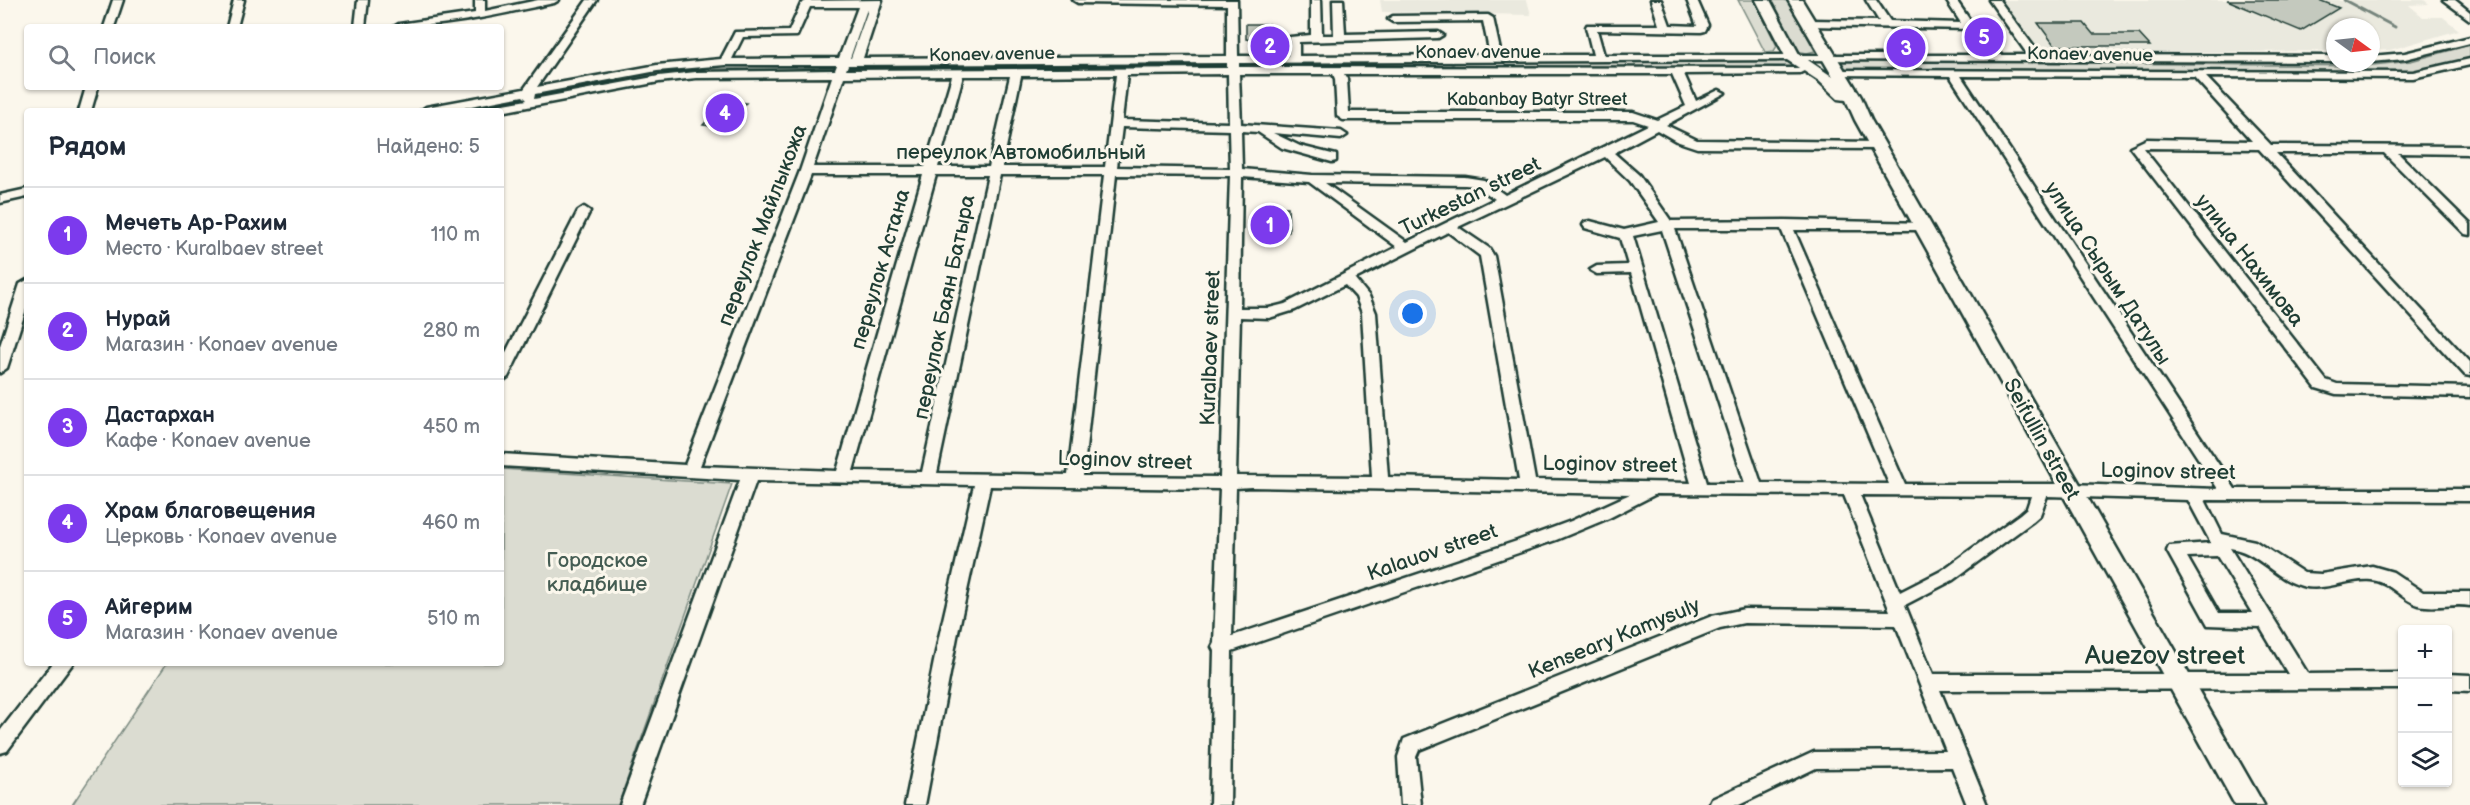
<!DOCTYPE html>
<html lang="ru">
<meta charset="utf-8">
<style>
:root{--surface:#fff;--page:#f2f2f3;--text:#1f2937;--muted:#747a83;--line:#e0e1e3;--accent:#7c3aed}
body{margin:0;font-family:"Balsamiq Sans",sans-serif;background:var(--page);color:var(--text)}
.controls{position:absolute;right:18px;bottom:18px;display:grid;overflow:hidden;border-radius:6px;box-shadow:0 2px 4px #0004}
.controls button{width:54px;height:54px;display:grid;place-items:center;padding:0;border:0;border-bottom:2px solid var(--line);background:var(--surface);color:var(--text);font:30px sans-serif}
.compass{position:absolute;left:2326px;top:18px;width:54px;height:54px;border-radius:50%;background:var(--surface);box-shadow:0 2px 4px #0004;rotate:105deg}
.you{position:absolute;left:1413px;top:314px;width:21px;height:21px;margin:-15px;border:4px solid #fff;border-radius:50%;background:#1a73e8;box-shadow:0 0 0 9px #1a73e833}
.badge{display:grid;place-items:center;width:39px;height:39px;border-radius:50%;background:var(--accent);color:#fff;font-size:20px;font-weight:700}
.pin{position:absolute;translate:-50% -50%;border:3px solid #fff;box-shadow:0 2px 6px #0006}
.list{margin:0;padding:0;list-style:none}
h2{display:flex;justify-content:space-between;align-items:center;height:78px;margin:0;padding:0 24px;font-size:26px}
h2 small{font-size:20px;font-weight:400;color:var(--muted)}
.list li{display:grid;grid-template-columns:39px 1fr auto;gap:18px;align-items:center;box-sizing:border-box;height:96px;padding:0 24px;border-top:2px solid var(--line)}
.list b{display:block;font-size:22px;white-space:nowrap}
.list p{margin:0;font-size:20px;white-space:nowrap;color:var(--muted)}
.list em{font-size:20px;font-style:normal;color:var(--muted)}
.icon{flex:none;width:33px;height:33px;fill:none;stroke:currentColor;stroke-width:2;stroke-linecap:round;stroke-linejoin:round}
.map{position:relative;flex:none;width:2470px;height:805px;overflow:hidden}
.search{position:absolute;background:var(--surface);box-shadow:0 2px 4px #0004;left:24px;top:24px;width:480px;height:66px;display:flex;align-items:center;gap:15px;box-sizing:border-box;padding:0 21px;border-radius:6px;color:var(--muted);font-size:22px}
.panel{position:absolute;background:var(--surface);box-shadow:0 2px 4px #0004;left:24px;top:108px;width:480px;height:558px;border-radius:6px}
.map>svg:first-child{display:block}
.built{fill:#eae9de}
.green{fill:#dbdcd1;stroke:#7d8c82;stroke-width:1.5}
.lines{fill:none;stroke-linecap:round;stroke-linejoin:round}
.stream{stroke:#74847b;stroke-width:3}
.building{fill:#c4c9be;stroke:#1f3d34;stroke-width:1.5}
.street-casing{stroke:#1f3d34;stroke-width:5}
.secondary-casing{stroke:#1f3d34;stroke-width:5}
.street{fill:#fbf7ec;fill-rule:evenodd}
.secondary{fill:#fbf7ec;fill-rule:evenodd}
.labels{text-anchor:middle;stroke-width:6;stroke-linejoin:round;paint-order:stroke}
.far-street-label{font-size:18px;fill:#1f3d34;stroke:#fbf7ec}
.street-label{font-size:21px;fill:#1f3d34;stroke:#fbf7ec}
.park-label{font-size:21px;fill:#455d53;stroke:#fbf7ec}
.near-street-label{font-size:26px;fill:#1f3d34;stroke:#fbf7ec}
</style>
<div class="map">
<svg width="2470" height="805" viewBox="0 0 2470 805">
<rect width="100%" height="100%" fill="#fbf7ec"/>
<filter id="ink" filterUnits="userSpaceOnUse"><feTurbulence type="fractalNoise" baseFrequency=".0167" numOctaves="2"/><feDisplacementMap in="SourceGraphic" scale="12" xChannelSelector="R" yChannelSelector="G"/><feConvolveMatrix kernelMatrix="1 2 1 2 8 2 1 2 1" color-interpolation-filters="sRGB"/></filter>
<g filter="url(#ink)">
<!-- built -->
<g class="built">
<polygon points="1380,0 1527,0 1531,15 1382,12"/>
<polygon points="1999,0 2424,0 2429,4 2409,5 2423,17 2443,17 2459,30 2390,50 2371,51 2371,27 2335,27 2335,51 2038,54"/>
</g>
<!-- green -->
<g class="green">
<polygon points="1738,0 1754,0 1777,46 1774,51 1765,52"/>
<polygon points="1768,0 1788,0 1815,51 1807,53 1796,51"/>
<polygon points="2470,45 2470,61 2424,74 1845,69 1839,60 2364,66 2411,61"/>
<polygon points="1513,61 1784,61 1792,63 1795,67 1505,68 1505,63"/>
<polygon points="1450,63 1455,66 1453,69 1344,69 1343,67 1348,64"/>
<polygon points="1215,66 1215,71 857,71 863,67"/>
<polygon points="833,67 837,71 700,75 536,98 542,94 682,69"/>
<polygon points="501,469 732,484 618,805 72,805 167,663 501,663"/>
</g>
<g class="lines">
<!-- stream -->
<polyline class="stream" points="2344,0 2395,27"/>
</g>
<!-- building -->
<g class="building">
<polygon points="2227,0 2319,0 2339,8 2301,31"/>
<polygon points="2038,23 2084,23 2093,34 2139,34 2150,46 2055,46"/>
<polygon points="1246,24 1269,24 1269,50 1258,50 1258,41 1246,39"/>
<polygon points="727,100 746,103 718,127 703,125"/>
<polygon points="1266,207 1288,207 1289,232 1251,232 1252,217 1266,217"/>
</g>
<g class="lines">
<!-- street casing -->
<g class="street-casing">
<g id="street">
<polygon points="113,0 123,0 114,27 104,27"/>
<polygon points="234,0 244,0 237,27 227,27"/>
<polygon points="358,0 368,0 365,27 355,27"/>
<path d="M 475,0 L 485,0 L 485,11 L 538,0 L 559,0 L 554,3 C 501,14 448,27 394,27 L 399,24 L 475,13 Z"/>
<path d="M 587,0 L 597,0 L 537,87 L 657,65 L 721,59 L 735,32 L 789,31 L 801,4 L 806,1 L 882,0 L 863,58 L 1227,56 L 1227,5 L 1078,3 L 1073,0 L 1237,0 L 1238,56 L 1288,56 L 1290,37 L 1311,35 L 1311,0 L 1321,0 L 1322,35 L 1334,35 L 1333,0 L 1343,0 L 1345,34 L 1438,32 L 1443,35 L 1438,38 L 1299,42 L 1299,56 L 1490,55 L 1483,21 L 1393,22 L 1388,19 L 1393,16 L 1488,15 L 1493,18 L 1501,55 L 1593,55 L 1586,27 L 1587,25 L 1659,25 L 1651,0 L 1661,0 L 1670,25 L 1697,26 L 1687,0 L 1697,0 L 1708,25 L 1705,31 L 1701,32 L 1597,30 L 1604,55 L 2028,55 L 1989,0 L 1999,0 L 2040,55 L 2335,56 L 2335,62 L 1793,60 L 1239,63 L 1239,67 L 1804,68 L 1806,70 L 1800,73 L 1684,74 L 1696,101 L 1719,90 L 1725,93 L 1666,125 L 1697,140 L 1878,142 L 1882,143 L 1882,149 L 1697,148 L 1676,141 L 1657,130 L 1614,153 L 1639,175 L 1671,221 L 1785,220 L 1927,223 L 1929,226 L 1927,229 L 1922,230 L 1794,230 L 1905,484 L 2069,484 L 2218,489 L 1950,76 L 1838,75 L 1834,74 L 1834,70 L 2413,72 L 2470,59 L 2470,65 L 2413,78 L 2206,77 L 2271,145 L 2470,146 L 2470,154 L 2398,153 L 2470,224 L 2470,235 L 2465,234 L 2384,153 L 2276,153 L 2470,362 L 2470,376 L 2465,375 L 2259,149 L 2143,148 L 2326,380 L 2337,384 L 2470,387 L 2470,397 L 2336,394 L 2316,388 L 2130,147 L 2147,139 L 2252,141 L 2194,77 L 1961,76 L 2235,489 L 2470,489 L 2470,501 L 2205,500 L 2222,534 L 2255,541 L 2304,573 L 2321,574 L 2372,566 L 2393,572 L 2423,592 L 2470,592 L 2470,606 C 2453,603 2436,609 2419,605 C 2401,600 2390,581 2371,580 C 2348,578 2326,592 2302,586 C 2274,579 2259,552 2230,548 L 2308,674 L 2402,673 L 2402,689 L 1940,690 L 1987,805 L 1967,805 L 1952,767 L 1816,768 L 1739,805 L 1709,805 L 1712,799 L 1814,752 L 1946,751 L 1896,625 L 1744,623 L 1720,628 L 1419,750 L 1416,757 L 1421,805 L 1401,805 L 1398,757 L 1404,739 L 1712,616 L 1744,609 L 1890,611 L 1844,495 L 1656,494 L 1609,518 L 1556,540 L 1232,651 L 1230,805 L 1210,805 L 1214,651 L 1212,647 L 1214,643 L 1220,489 L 990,486 L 957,637 L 925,805 L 905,805 L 939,637 L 974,485 L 756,481 L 640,805 L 620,805 L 740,480 L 501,466 L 501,454 L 685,465 L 800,171 L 832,77 L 696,78 L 659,82 L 501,112 L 481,111 L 487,107 L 527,100 L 523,96 L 445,111 L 420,111 L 426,107 L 524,89 ZM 810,7 L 858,7 L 839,58 L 732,59 L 743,37 L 797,36 ZM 868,10 L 851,58 L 850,58 L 866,12 ZM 1227,63 L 1227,68 L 846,70 L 848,65 ZM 725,65 L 837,65 L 835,70 L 696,72 L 659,76 L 534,99 L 535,94 L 657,71 ZM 1228,74 L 1229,123 L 1122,120 L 1127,75 ZM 1239,74 L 1333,74 L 1335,79 L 1337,116 L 1343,120 L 1633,120 L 1648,125 L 1505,195 L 1484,180 L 1465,177 L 1312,175 L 1242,169 L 1241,131 L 1258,132 L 1282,148 L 1332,162 L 1336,161 L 1336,155 L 1300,146 L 1273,133 L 1341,139 L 1347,135 L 1341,131 L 1241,124 ZM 1344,74 L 1672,74 L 1686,106 L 1657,120 L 1633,112 L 1349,112 L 1347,79 ZM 1116,75 L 1105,167 L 1002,167 L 1021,76 ZM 952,76 L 925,167 L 813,167 L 844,77 ZM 963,76 L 1010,76 L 989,167 L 938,167 ZM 1122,127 L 1229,130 L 1230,169 L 1117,167 ZM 1605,157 L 1630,181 L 1659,222 L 1624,230 L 1590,221 L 1585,222 L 1583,225 L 1585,228 L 1620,238 L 1628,265 L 1597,266 L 1590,270 L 1597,274 L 1631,273 L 1691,483 L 1535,480 L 1494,256 L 1489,248 L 1458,227 ZM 811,175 L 923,175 L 837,471 L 700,466 ZM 936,175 L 988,175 L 922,472 L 853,471 ZM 1000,175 L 1104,175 L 1068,475 L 937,473 ZM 1116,175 L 1230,176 L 1220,477 L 1083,476 ZM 1242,177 L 1309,182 L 1397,247 L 1285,304 L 1269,308 L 1240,308 ZM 1325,183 L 1465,185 L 1476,186 L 1495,199 L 1407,242 ZM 1675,229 L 1781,229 L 1889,484 L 1761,483 ZM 1662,230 L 1745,483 L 1707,483 L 1633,236 ZM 1448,232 L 1480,256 L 1519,480 L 1388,477 L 1376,313 L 1369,296 L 1355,279 ZM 1345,285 L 1356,297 L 1362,313 L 1372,477 L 1236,476 L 1240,317 L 1269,318 L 1295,310 ZM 1251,487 L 1630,494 L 1571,521 L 1517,541 L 1232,636 L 1236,488 ZM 1860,495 L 2031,496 L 2027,508 L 2020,514 L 1941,571 L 1900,592 ZM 2047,496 L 2188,500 L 2211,543 L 2169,546 L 2167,551 L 2208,625 L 2260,627 L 2288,674 L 1933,674 L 1905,605 L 1953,580 L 2032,522 L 2040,515 ZM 2217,556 L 2252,613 L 2219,613 L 2187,557 Z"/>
<polygon points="1866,0 1876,0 1890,21 1961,23 1946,0 1956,0 1974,26 1969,29 1808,26 1803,23 1808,20 1879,21"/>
<polygon points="2443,0 2455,0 2470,12 2470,20"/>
<polygon points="2470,37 2470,43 2405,59 2371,62 2371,56 2405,53"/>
<polygon points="86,87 98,87 91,111 79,111"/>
<polygon points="27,189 27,197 0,203 0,195"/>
<polygon points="584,207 590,211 508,377 501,382 501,362 578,211"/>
<polygon points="27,280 27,306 7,368 0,373 0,346 20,284"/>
<polygon points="53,663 73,663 7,751 0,753 0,731"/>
<polygon points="2448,674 2470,675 2470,691 2448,690"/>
</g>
</g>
<!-- secondary casing -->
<g class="secondary-casing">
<polygon id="secondary" points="1756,0 1770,0 1799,54 1833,77 1788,0 1802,0 1861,97 1871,120 2264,805 2235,805 1855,120 1846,100 1838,99 1819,81 1787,60"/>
</g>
<!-- street -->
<use href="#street" class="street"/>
<!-- secondary -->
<use href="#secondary" class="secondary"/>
</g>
</g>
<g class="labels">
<!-- far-street labels -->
<g class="far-street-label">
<text x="1478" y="58">Konaev avenue</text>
<text transform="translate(992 54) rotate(-1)" y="6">Konaev avenue</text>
<text transform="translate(2090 54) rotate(1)" y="6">Konaev avenue</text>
<text x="1537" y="105">Kabanbay Batyr Street</text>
</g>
<!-- street labels -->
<g class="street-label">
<text x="1021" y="159">переулок Автомобильный</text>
<text transform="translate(1470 196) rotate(-26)" y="7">Turkestan street</text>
<text transform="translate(762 225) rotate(-69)" y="7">переулок Майлыкожа</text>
<text transform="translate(2250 260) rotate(52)" y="7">улица Нахимова</text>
<text transform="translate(880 269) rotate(-74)" y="7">переулок Астана</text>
<text transform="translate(2108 273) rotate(57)" y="7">улица Сырым Датулы</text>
<text transform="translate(944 307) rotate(-78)" y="7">переулок Баян Батыра</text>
<text transform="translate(1210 348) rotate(-88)" y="7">Kuralbaev street</text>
<text transform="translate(2042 439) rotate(61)" y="7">Seifullin street</text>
<text transform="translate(1125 460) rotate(2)" y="7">Loginov street</text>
<text transform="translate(1610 464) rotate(1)" y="7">Loginov street</text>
<text transform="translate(2168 471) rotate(1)" y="7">Loginov street</text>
<text transform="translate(1432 552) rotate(-19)" y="7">Kalauov street</text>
<text transform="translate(1614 638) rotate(-22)" y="7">Kenseary Kamysuly</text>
</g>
<!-- park labels -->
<g class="park-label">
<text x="597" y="567">Городское<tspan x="597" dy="24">кладбище</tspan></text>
</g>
<!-- near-street labels -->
<g class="near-street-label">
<text x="2165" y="664">Auezov street</text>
</g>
</g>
</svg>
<div class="controls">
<button>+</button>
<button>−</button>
<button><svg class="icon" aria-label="layers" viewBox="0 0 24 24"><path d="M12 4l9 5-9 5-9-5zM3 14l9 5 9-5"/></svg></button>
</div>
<svg class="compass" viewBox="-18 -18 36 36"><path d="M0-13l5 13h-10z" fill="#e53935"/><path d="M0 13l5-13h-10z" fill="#747a83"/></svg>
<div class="you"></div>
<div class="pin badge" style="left:1270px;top:225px">1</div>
<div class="pin badge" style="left:1270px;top:46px">2</div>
<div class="pin badge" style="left:1906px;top:48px">3</div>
<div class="pin badge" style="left:725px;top:113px">4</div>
<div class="pin badge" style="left:1984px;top:37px">5</div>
<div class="search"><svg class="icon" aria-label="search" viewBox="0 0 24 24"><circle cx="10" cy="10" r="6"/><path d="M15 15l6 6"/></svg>Поиск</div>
<section class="panel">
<h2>Рядом<small>Найдено: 5</small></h2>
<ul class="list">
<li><span class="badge">1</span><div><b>Мечеть Ар-Рахим</b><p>Место · Kuralbaev street</p></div><em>110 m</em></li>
<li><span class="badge">2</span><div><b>Нурай</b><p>Магазин · Konaev avenue</p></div><em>280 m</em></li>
<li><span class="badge">3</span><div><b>Дастархан</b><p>Кафе · Konaev avenue</p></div><em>450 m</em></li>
<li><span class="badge">4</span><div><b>Храм благовещения</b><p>Церковь · Konaev avenue</p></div><em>460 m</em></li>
<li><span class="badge">5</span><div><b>Айгерим</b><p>Магазин · Konaev avenue</p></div><em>510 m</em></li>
</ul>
</section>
</div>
